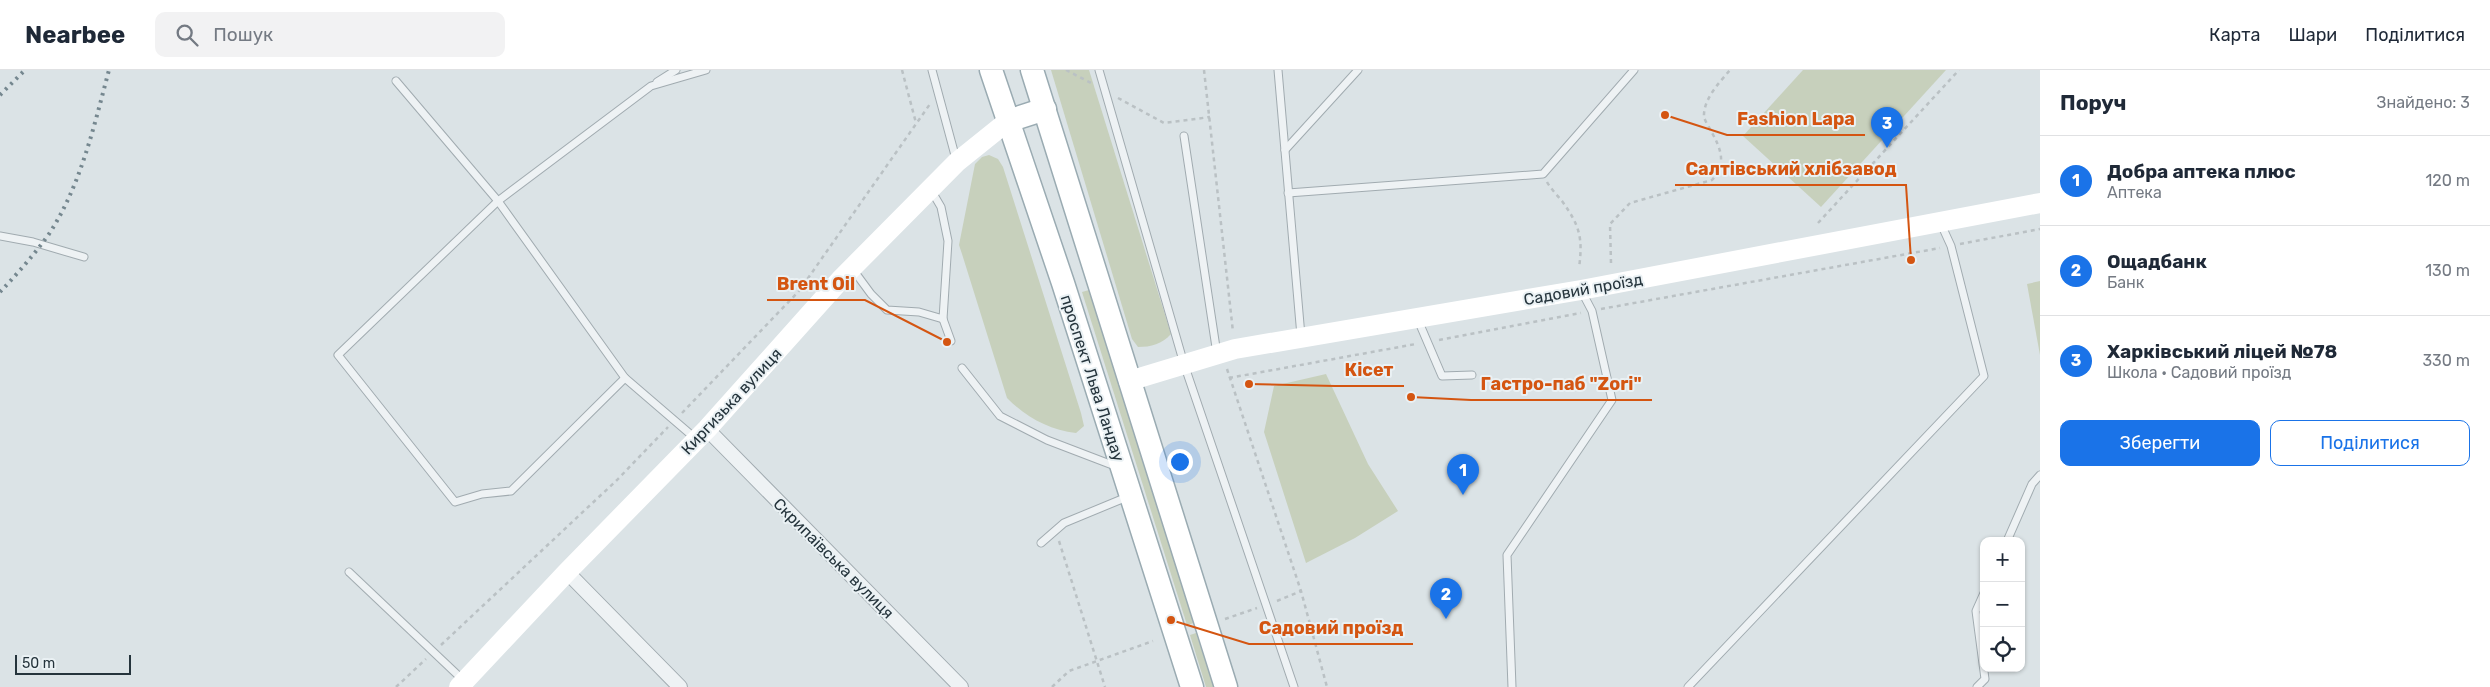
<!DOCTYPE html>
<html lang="uk">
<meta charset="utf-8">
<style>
:root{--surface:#fff;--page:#f2f2f3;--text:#1f2937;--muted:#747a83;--line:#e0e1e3;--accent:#1a73e8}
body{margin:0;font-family:Rubik,sans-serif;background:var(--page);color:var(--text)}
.controls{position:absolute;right:15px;bottom:15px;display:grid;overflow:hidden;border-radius:10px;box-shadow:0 1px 4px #0004}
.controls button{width:45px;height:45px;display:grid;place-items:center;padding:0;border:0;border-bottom:1px solid var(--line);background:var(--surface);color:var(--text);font:25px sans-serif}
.scale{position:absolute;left:15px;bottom:12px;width:116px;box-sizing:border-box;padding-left:5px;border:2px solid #25343c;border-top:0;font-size:14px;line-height:18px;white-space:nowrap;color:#25343c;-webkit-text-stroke:4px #eaf1f4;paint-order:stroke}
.you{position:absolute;left:1179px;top:391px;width:18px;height:18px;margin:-12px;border:4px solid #fff;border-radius:50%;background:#1a73e8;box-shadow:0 0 0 8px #1a73e833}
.badge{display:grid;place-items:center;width:32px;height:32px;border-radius:50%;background:var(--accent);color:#fff;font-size:16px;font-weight:700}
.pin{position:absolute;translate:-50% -41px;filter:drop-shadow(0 1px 2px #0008)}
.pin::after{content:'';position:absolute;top:26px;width:18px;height:15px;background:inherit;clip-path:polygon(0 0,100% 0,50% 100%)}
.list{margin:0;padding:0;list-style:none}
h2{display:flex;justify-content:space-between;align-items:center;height:65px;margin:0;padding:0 20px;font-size:21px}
h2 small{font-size:16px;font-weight:400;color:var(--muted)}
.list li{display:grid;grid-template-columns:32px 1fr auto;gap:15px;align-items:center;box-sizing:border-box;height:90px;padding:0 20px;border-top:1px solid var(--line)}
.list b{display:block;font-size:19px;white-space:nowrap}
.list p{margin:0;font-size:16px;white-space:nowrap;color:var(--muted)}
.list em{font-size:16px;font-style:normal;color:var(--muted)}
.actions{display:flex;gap:10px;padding:15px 20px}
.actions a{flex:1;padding:11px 0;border:1px solid var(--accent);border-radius:10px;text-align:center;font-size:18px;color:var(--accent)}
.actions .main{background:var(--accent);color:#fff}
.icon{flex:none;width:28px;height:28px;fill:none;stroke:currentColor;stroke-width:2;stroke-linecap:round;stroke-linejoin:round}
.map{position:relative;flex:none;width:2040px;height:617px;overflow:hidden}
header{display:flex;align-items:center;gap:30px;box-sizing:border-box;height:70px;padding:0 25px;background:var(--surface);border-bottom:1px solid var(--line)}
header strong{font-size:24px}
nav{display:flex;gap:28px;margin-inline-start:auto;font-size:18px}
.search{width:350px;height:45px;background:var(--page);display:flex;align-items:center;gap:12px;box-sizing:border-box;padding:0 18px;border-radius:10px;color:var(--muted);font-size:19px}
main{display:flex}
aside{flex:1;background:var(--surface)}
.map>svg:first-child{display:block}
.green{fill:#c7d0bc}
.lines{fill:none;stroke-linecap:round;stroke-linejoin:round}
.lane-casing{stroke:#a1abb0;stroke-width:9}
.street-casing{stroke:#a1abb0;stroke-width:16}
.primary-casing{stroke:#9aabb2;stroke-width:25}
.path{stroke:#bac1c4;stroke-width:2.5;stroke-dasharray:4 4;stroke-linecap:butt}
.lane{stroke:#eef2f4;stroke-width:7}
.street{stroke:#eef2f4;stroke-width:14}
.secondary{stroke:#fff;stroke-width:20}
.primary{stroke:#fff;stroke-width:22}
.rail{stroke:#75878f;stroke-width:4;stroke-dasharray:2.5 5;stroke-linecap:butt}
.labels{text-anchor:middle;stroke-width:4;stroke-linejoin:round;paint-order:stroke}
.street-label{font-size:16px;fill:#25343c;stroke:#eaf1f4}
.leader{fill:none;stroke:#d45511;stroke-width:2}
.callout-dot{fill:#d45511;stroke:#eaf1f4;stroke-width:2}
.callout-label{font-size:18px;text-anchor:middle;font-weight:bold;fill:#d45511;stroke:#eaf1f4;stroke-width:4;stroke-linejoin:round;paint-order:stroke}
</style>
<header>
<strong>Nearbee</strong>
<div class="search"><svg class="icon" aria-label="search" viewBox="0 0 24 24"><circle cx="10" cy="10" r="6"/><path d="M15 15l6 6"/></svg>Пошук</div>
<nav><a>Карта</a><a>Шари</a><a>Поділитися</a></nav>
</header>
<main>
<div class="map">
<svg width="2040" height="617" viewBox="0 0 2040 617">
<rect width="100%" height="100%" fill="#dbe3e6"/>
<!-- green -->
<g class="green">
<path d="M 1051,0 L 1089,0 L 1171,264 C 1162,274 1151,277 1138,277 L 1132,269 Z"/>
<polygon points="1803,0 1946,0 1821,137 1743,66"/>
<path d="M 989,85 L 998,89 L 1003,97 L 1081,343 L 1084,356 L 1076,363 C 1049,360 1026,347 1007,328 L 962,184 L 959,175 L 975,94 L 982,87 Z"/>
<polygon points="2040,211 2040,285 2027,214"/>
<polygon points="1089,220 1194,553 1187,555 1082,222"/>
<polygon points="1326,304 1368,394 1398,441 1355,468 1306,493 1264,362 1274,316"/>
<polygon points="1196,563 1214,617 1206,617 1190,565"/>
</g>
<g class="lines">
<!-- lane casing -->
<g class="lane-casing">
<g id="lane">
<polyline points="932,0 956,89"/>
<polyline points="1099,0 1184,294 1294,617"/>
<polyline points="1278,0 1301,266"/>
<polyline points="396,11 498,131 625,308 696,369"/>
<polyline points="657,12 676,0"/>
<polyline points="1184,66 1217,284"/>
<polyline points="1285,80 1358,0"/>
<polyline points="1288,123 1543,104 1634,0"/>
<polyline points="0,166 33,172 84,187"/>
<polyline points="849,206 857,205 871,224 887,240 919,242 943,249 948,171 941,137 931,120"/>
<polyline points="943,249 951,271"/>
<polyline points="1418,250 1442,306 1472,305"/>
<polyline points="962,298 1000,346 1047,370 1115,396"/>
<polyline points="625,308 511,421 482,424 455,432 338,285 498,131 651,16 706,0"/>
<polyline points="2007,471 2032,414 2040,405"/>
<polyline points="1041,473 1064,453 1127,427"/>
<polyline points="349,502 463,610"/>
<polyline points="1512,617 1507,485 1612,330 1592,241 1582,222"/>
<polyline points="1688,617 1984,306 1951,176 1941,154"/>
<polyline points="1977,617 1985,609 1976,541 1984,523"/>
</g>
</g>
<!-- street casing -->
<g class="street-casing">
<g id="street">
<polyline points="707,359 961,617"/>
<polyline points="567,502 680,617"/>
</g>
</g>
<!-- primary casing -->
<g class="primary-casing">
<g id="primary">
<polyline points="991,0 1063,213 1192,617"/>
<polyline points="1032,0 1226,617"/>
<polyline points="1008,51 1045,39"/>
</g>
</g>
<!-- path -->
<g class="path">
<polyline points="902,0 916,53"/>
<polyline points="1066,0 1091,13"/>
<polyline points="1204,0 1233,262"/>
<polyline points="1118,28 1164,53 1210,47"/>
<path d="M 1547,112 C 1551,119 1557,125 1562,131 C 1580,156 1583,168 1579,198"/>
<polyline points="1818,153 1959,0"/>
<polyline points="1960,174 2040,159"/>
<path d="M 1611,193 L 1610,154 L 1630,133 L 1712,110 C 1727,93 1721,79 1711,61 C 1709,57 1705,51 1704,47 C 1703,29 1720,12 1730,0"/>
<polyline points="1601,239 1940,178"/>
<polyline points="1439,270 1581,243"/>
<polyline points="1227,299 1301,521 1327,617"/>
<polyline points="1229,308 1416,274"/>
<polyline points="682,343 799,221 930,34"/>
<polyline points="1059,471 1105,617"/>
<polyline points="1277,531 1301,521"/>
<polyline points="1225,549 1257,538"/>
<polyline points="441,575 617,410 668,357"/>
<polyline points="396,617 426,589"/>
<polyline points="1052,617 1069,601 1153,571"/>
</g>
<!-- lane -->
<use href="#lane" class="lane"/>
<!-- street -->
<use href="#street" class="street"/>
<!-- secondary -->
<g class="secondary">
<polyline points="1129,311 1235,279 1581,220 2040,133"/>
<polyline points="459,617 567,502 707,359 842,208 957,92 1008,51"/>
</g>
<!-- primary -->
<use href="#primary" class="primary"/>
<!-- rail -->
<g class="rail">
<polyline points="0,25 25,0"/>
<path d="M 0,222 C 17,204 34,185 49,164 C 81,115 94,56 109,0"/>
</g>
</g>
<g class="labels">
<!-- street labels -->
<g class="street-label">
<text transform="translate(1583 219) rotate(-10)" y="6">Садовий проїзд</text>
<text transform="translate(1093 308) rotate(72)" y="6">проспект Льва Ландау</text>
<text transform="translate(731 331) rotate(-47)" y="6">Киргизька вулиця</text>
<text transform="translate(834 488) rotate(45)" y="6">Скрипаївська вулиця</text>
</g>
</g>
<!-- callouts -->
<path class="leader" d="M1665 45L1727 65H1865M1911 190L1906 115H1675M947 272L865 230H767M1249 314L1335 316H1404M1411 327L1471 330H1652M1171 550L1249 574H1413"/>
<g class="callout-dot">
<circle cx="1665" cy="45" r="5"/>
<circle cx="1911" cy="190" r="5"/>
<circle cx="947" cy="272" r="5"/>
<circle cx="1249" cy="314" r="5"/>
<circle cx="1411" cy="327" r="5"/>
<circle cx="1171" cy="550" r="5"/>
</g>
<g class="callout-label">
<text x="1796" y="55">Fashion Lapa</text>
<text x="1791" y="105">Салтівський хлібзавод</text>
<text x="816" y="220">Brent Oil</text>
<text x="1369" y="306">Кісет</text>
<text x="1561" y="320">Гастро-паб "Zori"</text>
<text x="1331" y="564">Садовий проїзд</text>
</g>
</svg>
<div class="controls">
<button>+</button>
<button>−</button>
<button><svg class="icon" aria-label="locate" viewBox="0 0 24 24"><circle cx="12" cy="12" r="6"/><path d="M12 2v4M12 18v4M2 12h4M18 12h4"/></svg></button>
</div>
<div class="scale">50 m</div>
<div class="you"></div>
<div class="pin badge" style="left:1463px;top:425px">1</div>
<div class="pin badge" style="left:1446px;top:549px">2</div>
<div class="pin badge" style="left:1887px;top:78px">3</div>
</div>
<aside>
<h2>Поруч<small>Знайдено: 3</small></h2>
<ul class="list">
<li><span class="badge">1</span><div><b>Добра аптека плюс</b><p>Аптека</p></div><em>120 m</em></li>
<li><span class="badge">2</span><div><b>Ощадбанк</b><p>Банк</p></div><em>130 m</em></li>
<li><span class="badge">3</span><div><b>Харківський ліцей №78</b><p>Школа · Садовий проїзд</p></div><em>330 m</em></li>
</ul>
<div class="actions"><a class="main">Зберегти</a><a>Поділитися</a></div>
</aside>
</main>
